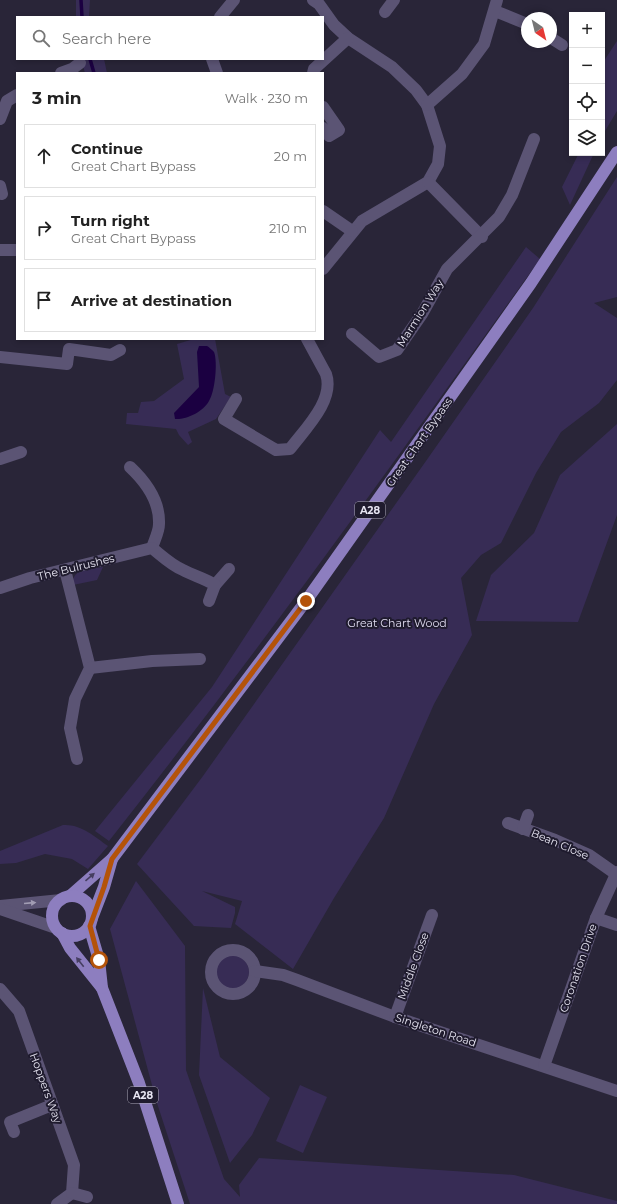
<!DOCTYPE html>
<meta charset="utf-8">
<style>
:root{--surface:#fff;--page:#f2f2f2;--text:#222;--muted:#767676;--line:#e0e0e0}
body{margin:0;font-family:Montserrat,sans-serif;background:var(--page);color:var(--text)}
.controls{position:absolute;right:12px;top:12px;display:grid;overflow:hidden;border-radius:0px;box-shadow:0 2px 6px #0003}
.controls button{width:36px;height:36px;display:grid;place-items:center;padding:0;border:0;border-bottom:1px solid var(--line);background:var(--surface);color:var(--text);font:20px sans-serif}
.compass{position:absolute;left:521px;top:12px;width:36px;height:36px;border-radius:50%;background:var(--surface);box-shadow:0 2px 6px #0003;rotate:145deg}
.stop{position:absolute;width:12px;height:12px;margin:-9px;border:3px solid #b45309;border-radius:50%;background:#fff}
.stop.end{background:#b45309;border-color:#fff;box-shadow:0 1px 4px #0008}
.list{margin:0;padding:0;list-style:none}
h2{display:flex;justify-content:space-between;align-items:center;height:52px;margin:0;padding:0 16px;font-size:17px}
h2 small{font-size:13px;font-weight:400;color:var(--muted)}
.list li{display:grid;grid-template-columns:26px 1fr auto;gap:12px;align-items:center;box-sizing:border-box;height:64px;margin:0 8px 8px;padding:0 8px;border:1px solid var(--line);border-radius:0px}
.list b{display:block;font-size:15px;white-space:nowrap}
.list p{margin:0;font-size:13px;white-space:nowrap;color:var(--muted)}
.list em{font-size:13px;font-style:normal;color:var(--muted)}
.icon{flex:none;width:22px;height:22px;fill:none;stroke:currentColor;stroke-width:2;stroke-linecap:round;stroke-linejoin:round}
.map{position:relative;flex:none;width:617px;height:1204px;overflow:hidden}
.search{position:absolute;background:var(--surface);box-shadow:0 2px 6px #0003;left:16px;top:16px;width:308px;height:44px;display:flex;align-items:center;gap:10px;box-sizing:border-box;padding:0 14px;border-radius:0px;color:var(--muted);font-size:15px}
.panel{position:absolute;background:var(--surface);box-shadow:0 2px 6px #0003;left:16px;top:72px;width:308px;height:268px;border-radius:0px}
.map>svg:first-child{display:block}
.green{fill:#372c55}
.water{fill:#1b0041}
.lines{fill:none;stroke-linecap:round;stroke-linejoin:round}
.stream{stroke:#1b0041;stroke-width:3.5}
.minor{stroke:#5b5474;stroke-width:12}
.major{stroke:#8d7ebf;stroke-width:12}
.oneway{fill:#463e61}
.oneway2{fill:#a19cb3}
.route{stroke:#b45309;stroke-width:5}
.labels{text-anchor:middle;stroke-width:4;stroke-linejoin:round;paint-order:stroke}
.shield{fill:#1f1b2e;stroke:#aba8b7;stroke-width:1}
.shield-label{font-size:10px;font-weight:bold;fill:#e7e5f2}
.street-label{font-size:11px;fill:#e7e5f2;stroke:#1f1b2e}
.park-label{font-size:11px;fill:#e0dcf1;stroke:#1f1b2e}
</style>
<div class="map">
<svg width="617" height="1204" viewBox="0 0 617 1204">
<rect width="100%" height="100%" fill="#292538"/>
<!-- green -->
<g class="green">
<polygon points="76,0 90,0 89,17 76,17"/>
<polygon points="617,41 617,111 602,136 602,64"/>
<polygon points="81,59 104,59 107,73 85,73"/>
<polygon points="579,153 594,153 570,205 562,187"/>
<polygon points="617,177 617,297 594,303 617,318 617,380 599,403 561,432 536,473 501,543 481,555 461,578 472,635 434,704 384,818 334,898 293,969 235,924 242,901 202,891 235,907 235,913 231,928 194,926 137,864 203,776 426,461 533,308"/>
<path d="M 526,247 L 540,259 C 399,455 259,651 109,841 L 95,831 L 212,687 L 380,430 L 391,442 Z"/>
<polygon points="194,339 215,339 225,394 231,397 216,419 188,432 192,442 188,445 179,435 176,429 126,424 127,413 138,413 141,402 154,401 184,379 177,344"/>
<polygon points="617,424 617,515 578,622 476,621 491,575 534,533 560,475"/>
<path d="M 103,567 L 97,580 L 73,585 C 71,568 91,569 103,567 Z"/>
<path d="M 63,825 C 81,824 94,836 108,846 L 88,869 L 72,859 L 45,854 L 16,863 L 0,864 L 0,851 Z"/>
<polygon points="136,881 185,946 186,1070 224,1179 240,1197 239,1185 259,1158 514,1175 617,1201 617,1204 190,1204 156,1100 110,929"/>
<circle cx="232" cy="972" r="17"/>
<polygon points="203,988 220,1057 270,1098 252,1135 230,1163 199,1075"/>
<polygon points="300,1085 327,1097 303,1153 276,1141"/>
</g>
<!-- water -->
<path class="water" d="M 199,346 L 207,346 C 209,347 212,350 214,352 C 218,362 215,392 209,401 C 203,412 186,420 175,419 L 174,413 L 199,387 L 197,352 Z"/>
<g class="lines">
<!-- stream -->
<g class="stream">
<polyline points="81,0 82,17"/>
<polyline points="90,59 94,73"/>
</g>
<!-- minor -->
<g class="minor">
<polyline points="313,0 319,4 334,25 348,38 392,67 416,90 427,105 440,146 438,164 428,182 362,221 323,269"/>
<polyline points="495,11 527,24"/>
<polyline points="385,12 394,0"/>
<polyline points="220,17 234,0"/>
<polyline points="551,38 562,45"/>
<polyline points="212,59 217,73"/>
<polyline points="61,73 72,69 80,63"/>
<polyline points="313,73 314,69 348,38"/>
<polyline points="427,105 462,74 484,44 497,0"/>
<polyline points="323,107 339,130 329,136 323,128"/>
<polyline points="0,119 7,101 17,95"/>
<polyline points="428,182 482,237"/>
<polyline points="0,186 2,194"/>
<polyline points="323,211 352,231"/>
<polyline points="0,250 17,250"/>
<polyline points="352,334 379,357 397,350 422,314 447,269 499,217 512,195 534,139"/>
<polyline points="0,357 67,364 69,349 111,355 120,350"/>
<path d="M 236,399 L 224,419 L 276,450 L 290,449 C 305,429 335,400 326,374 L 307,339"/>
<polyline points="0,459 21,452"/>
<path d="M 130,467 C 146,482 160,501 159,524 C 159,532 154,541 152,548"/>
<polyline points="65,570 90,668 75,699 70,728 77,759"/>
<polyline points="215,585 229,569"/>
<path d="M 0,588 L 30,578 L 152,548 C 162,556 171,565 183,570 C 194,576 204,578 215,585 L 209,601"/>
<polyline points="90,668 152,661 200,659"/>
<polyline points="508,823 555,840 589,855 616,874"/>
<polyline points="523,829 528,815"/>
<polyline points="0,906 61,900"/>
<polyline points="0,909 56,928"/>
<polyline points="596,918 617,925"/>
<circle cx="233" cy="972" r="22"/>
<polyline points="255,971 283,975 297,980 395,1017 617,1091"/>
<polyline points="0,989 19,1011 74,1165 72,1193 57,1204"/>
<polyline points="395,1017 432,915"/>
<polyline points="544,1066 596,918 617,872"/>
<polyline points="14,1132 10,1122 52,1105"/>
<polyline points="72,1193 87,1197"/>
</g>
<!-- major -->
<g class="major">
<polyline points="70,896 112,859 306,601 531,283 617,152"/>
<circle cx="72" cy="916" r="20"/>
<polyline points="92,918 104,887 112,859"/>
<polyline points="89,926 99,960 102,988 139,1083 178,1204"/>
<polyline points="62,933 70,948 102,988"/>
</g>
</g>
<!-- one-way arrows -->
<defs><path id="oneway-solid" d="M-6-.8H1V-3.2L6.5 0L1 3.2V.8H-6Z"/></defs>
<g class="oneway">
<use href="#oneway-solid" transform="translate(90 877) rotate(-41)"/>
<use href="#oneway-solid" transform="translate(80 962) rotate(-128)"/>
</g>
<use class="oneway2" href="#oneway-solid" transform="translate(30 903) rotate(-5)"/>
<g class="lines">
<!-- route -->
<polyline class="route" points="99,960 90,926 104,887 112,859 306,601"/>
</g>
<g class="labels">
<!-- shield labels -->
<g class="shield">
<rect x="355" y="502" width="30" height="16" rx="3"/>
<rect x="128" y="1087" width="30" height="16" rx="3"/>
</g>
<g class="shield-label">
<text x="370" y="514">A28</text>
<text x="143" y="1099">A28</text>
</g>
<!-- street labels -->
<g class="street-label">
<text transform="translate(420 313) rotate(-58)" y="4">Marmion Way</text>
<text transform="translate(419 442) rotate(-55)" y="4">Great Chart Bypass</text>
<text transform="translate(76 567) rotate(-14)" y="4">The Bulrushes</text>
<text transform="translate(560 844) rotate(23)" y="4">Bean Close</text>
<text transform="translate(413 966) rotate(-70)" y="4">Middle Close</text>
<text transform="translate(578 968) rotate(-71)" y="4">Coronation Drive</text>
<text transform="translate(436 1030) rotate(18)" y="4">Singleton Road</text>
<text transform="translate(46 1088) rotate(70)" y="4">Hoppers Way</text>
</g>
<!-- park labels -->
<g class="park-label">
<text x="397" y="627">Great Chart Wood</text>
</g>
</g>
</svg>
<div class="controls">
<button>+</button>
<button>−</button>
<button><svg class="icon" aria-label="locate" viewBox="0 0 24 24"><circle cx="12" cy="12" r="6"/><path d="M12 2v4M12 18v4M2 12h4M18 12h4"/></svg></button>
<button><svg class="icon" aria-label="layers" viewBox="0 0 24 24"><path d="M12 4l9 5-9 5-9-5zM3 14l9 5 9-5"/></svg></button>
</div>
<svg class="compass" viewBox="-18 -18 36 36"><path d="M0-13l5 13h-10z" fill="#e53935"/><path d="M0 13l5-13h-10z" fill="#767676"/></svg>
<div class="stop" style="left:99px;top:960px"></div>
<div class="stop end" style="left:306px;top:601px"></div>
<div class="search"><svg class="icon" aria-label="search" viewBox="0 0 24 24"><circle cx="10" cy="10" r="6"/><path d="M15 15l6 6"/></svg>Search here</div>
<section class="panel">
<h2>3 min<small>Walk · 230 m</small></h2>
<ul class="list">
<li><svg class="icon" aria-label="ahead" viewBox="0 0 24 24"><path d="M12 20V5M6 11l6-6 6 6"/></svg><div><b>Continue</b><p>Great Chart Bypass</p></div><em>20 m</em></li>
<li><svg class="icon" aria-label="right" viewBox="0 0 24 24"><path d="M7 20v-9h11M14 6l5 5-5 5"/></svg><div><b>Turn right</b><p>Great Chart Bypass</p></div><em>210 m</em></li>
<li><svg class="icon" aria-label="arrive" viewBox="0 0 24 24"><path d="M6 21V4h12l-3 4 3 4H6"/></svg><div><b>Arrive at destination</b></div></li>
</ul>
</section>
</div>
